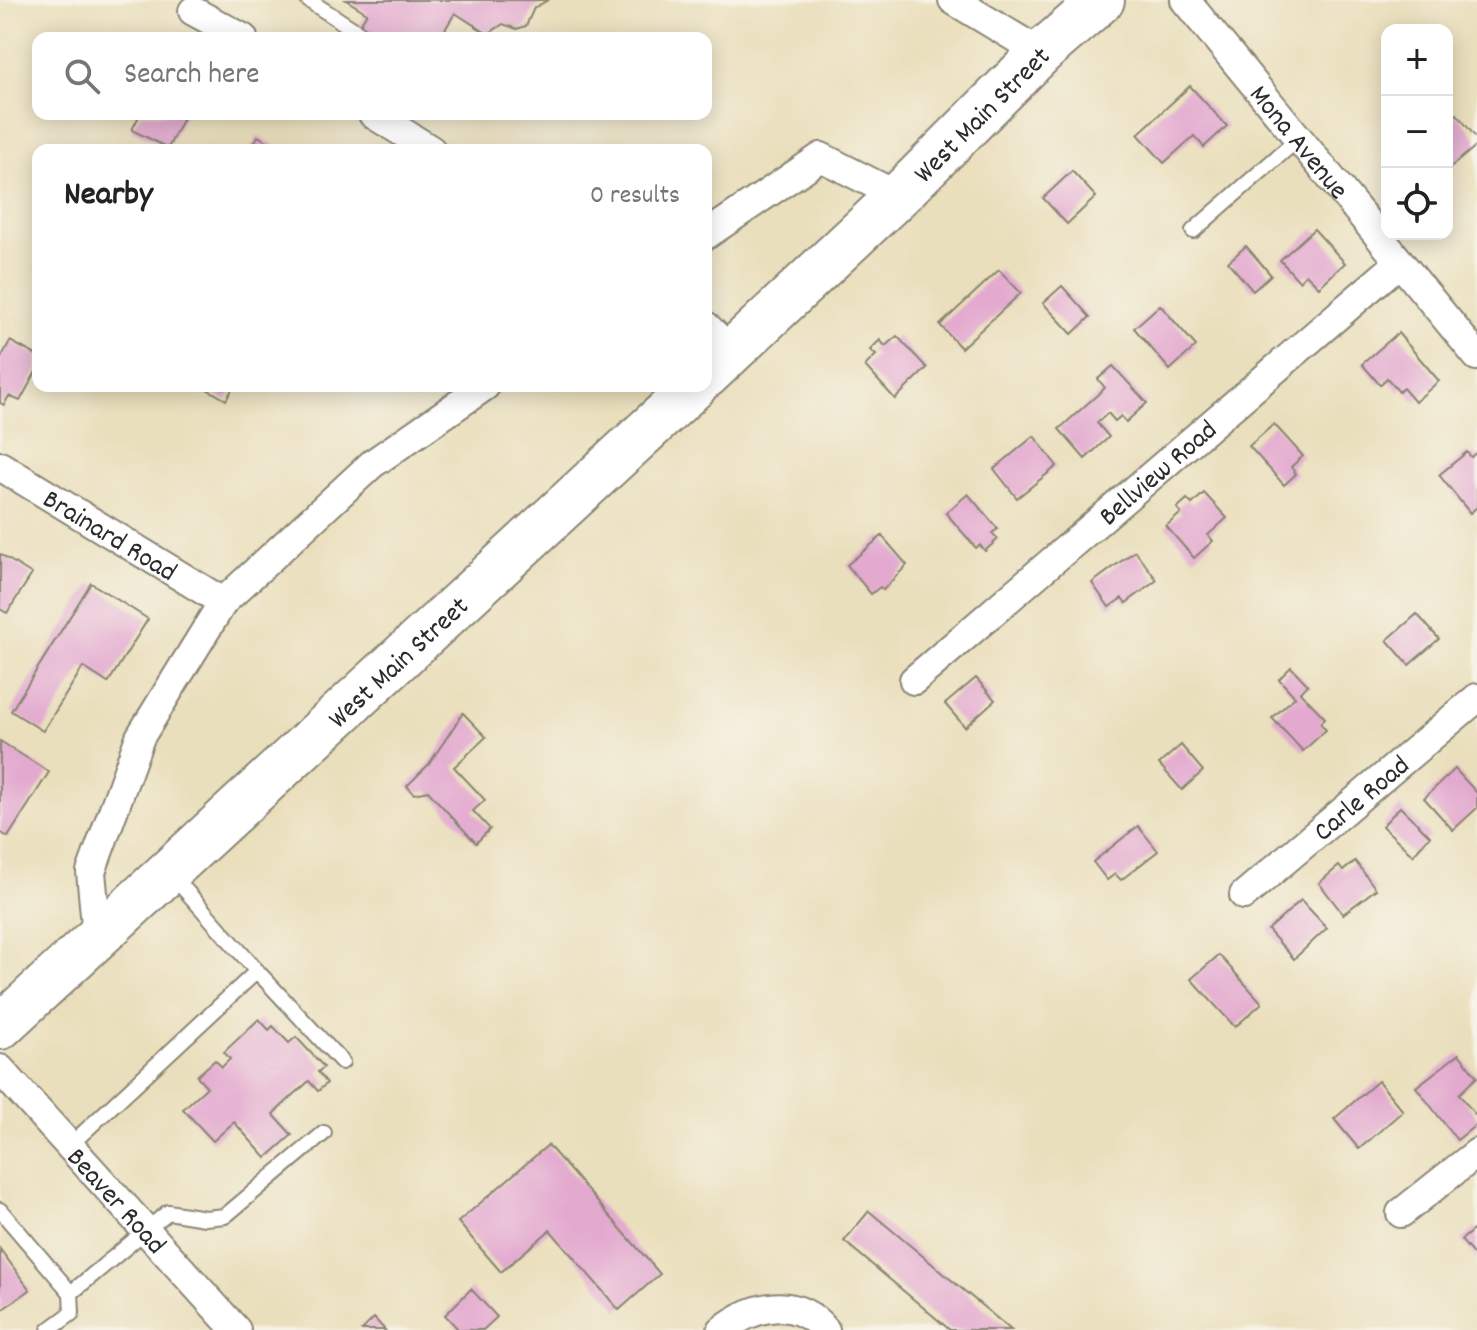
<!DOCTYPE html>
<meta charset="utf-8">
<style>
:root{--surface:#fff;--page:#f2f2f2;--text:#222;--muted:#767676;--line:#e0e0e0}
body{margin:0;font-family:Dekko,sans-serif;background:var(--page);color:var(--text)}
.controls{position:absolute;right:24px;top:24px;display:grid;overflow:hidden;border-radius:16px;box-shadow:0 4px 20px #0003}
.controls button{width:72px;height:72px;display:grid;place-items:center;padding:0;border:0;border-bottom:2px solid var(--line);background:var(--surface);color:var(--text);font:40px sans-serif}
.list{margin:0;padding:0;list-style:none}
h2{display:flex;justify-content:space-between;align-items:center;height:104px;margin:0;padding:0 32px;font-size:34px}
h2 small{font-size:26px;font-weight:400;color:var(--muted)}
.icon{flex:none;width:44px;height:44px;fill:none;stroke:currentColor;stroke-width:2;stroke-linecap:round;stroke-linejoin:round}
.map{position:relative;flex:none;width:1477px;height:1330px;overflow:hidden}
.search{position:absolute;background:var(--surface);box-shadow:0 4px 20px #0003;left:32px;top:32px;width:680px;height:88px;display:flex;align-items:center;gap:20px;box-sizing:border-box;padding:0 28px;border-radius:16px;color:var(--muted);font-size:30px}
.panel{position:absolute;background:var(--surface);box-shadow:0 4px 20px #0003;left:32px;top:144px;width:680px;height:248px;border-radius:16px}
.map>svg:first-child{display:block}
.building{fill:#e3a9cf}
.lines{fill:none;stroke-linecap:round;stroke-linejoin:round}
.service-casing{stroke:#8a8574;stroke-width:18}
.minor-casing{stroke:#8a8574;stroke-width:32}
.primary-casing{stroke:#8a8574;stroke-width:48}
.service{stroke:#fff;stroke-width:14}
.minor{stroke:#fff;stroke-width:28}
.primary{stroke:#fff;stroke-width:44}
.labels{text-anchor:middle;stroke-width:7;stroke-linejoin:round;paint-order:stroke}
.street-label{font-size:28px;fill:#2b2b2b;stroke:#f7f3e8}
</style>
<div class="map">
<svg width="1477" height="1330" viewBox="0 0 1477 1330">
<rect width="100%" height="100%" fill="#f7f3e8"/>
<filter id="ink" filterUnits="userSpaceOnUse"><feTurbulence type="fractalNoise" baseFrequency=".0125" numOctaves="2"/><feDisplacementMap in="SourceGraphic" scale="16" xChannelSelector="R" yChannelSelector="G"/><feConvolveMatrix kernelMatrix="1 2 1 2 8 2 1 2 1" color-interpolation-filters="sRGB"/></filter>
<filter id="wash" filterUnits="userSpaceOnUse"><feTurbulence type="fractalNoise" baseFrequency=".006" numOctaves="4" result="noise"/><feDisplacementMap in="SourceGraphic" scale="32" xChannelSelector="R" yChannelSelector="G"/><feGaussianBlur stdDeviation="1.8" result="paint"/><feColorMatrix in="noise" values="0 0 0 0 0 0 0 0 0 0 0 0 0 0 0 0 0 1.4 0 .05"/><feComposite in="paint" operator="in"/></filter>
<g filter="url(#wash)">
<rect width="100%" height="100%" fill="#eadfbc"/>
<g id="blocks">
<!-- building -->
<g class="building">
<polygon points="346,0 548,0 534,8 526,26 517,29 503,24 488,34 455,13 440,38 375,38 358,28 367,13"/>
<polygon points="1190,86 1227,126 1204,147 1194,136 1164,163 1138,134"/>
<polygon points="140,114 185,114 168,148 132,130"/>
<polygon points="1457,114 1477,139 1477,145 1447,170 1447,122"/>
<polygon points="258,136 282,150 250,150"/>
<polygon points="1072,171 1096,197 1067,224 1043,198"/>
<polygon points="1314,229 1345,263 1319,287 1306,274 1299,281 1280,260"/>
<polygon points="1246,246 1271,275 1253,291 1228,262"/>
<polygon points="999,270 1021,293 961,348 940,325"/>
<polygon points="1062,286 1090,317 1072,334 1043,303"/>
<polygon points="1160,305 1196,346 1170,370 1134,328"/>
<polygon points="1398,333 1439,381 1415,402 1403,388 1399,392 1387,378 1380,385 1362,364"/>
<polygon points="897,336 927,368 895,399 865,366 876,355 870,350 880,340 885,346"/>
<polygon points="10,341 38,356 38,368 20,401 9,396 4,405 0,403 0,360"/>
<polygon points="1113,366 1147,403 1126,422 1121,416 1115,421 1108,413 1097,423 1109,437 1085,459 1059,429 1105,388 1098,379"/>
<polygon points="202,386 234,386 226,400"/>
<polygon points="1274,424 1303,456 1291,467 1296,474 1284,485 1249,446"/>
<polygon points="1034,436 1057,466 1017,498 994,469"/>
<polygon points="1467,452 1471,457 1477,452 1477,507 1470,513 1439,475"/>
<polygon points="1204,493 1227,518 1208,535 1213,541 1194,558 1166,526 1181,513 1177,508 1187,499 1192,504"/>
<polygon points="968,494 998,529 992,533 998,539 985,551 980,545 976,548 946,513"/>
<polygon points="882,536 907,565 883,590 880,587 871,594 847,565"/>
<polygon points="1135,551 1157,580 1126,603 1122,598 1109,607 1092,583"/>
<polygon points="0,554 32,574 7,613 0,609"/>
<polygon points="91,583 148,619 108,683 83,667 43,731 11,711"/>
<polygon points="1417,614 1439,639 1409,665 1387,640"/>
<polygon points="1291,667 1308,685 1300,692 1325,718 1320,723 1326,730 1303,751 1272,718 1295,697 1279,679"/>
<polygon points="976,678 995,700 965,727 945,704"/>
<polygon points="463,713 486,737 454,767 485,800 473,811 490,829 476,843 428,791 414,794 407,786 429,764"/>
<polygon points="0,741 49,772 8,837 0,832"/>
<polygon points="1181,745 1203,771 1182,790 1159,764"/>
<polygon points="1455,769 1477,793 1477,808 1453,830 1424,798"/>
<polygon points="1400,807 1430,836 1413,855 1382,826"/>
<polygon points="1138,826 1158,851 1121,880 1115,874 1107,880 1093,862"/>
<polygon points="1355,861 1376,889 1343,914 1319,883 1339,866 1343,871"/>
<polygon points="1301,900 1327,928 1294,959 1268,930"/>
<polygon points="1219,955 1262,1003 1235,1027 1191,979"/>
<polygon points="259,1019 269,1030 273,1026 289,1043 296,1037 324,1067 318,1072 327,1083 318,1091 309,1081 273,1114 292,1135 266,1158 234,1122 213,1141 183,1109 207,1087 197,1076 215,1060 222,1067 230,1059 224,1052"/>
<polygon points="1459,1054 1477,1077 1459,1094 1477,1117 1477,1124 1457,1140 1416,1087"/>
<polygon points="1378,1081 1403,1111 1359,1149 1334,1119"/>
<polygon points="548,1145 660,1274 619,1310 550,1230 501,1272 458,1222"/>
<polygon points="869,1211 1011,1330 950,1330 844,1241"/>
<polygon points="1477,1227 1477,1259 1461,1240"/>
<polygon points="0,1249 30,1290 0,1311"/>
<polygon points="471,1289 497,1317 483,1330 459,1330 445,1315"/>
<polygon points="374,1318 385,1330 362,1330"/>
</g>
</g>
</g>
<g filter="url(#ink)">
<use href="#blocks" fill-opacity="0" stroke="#8a8574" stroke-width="2"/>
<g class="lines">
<!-- service casing -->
<g class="service-casing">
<g id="service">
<polyline points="308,0 367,38"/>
<polyline points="1193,231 1299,138"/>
<polyline points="257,971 342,1062"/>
<polyline points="68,1147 257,971 171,874"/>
<polyline points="0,1210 71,1293"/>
<polyline points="49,1330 72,1313 71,1293 168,1212 205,1218 225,1216 324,1133"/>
</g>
</g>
<!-- minor casing -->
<g class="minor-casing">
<g id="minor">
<polyline points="953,0 1041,53"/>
<path id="s1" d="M 1185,0 L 1477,356"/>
<polyline points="193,11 243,38"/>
<polyline points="373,114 431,150"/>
<polyline points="706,235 821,157 898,196"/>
<polyline points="706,326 732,352"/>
<path id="s2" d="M 0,466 L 223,602"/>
<path id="s3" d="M 914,680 L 1400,262"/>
<path id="s4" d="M 1244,895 L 1477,698"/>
<polyline points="97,936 91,872 140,737 223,602 372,464 485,386"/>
<path id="s5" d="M 0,1069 L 236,1330"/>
<polyline points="1401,1213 1477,1153"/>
<path d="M 722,1330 C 754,1305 795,1295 825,1330"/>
</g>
</g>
<!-- primary casing -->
<g class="primary-casing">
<g id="primary">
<path id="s6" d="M 706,376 L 898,196 L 1041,53 L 1102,0"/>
<path id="s7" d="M 0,1027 L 695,386"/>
</g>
</g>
<!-- service -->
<use href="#service" class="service"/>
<!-- minor -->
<use href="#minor" class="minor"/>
<!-- primary -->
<use href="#primary" class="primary"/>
</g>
</g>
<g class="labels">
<!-- street labels -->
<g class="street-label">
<text dy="10" stroke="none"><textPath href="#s6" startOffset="380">West Main Street</textPath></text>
<text dy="10" stroke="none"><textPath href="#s1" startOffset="182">Mona Avenue</textPath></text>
<text dy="10" stroke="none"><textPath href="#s3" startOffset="320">Bellview Road</textPath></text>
<text dy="10" stroke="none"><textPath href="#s2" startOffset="130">Brainard Road</textPath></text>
<text dy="10" stroke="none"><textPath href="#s7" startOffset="540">West Main Street</textPath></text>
<text dy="10" stroke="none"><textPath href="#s4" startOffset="152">Carle Road</textPath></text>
<text dy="10" stroke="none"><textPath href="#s5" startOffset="176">Beaver Road</textPath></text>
</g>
</g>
</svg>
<div class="controls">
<button>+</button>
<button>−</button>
<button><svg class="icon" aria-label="locate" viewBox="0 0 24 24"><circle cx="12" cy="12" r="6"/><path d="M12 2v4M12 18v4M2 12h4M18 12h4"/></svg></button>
</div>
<div class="search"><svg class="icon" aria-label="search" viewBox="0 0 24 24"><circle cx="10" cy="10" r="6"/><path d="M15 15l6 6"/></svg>Search here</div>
<section class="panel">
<h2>Nearby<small>0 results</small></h2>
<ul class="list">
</ul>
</section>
</div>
